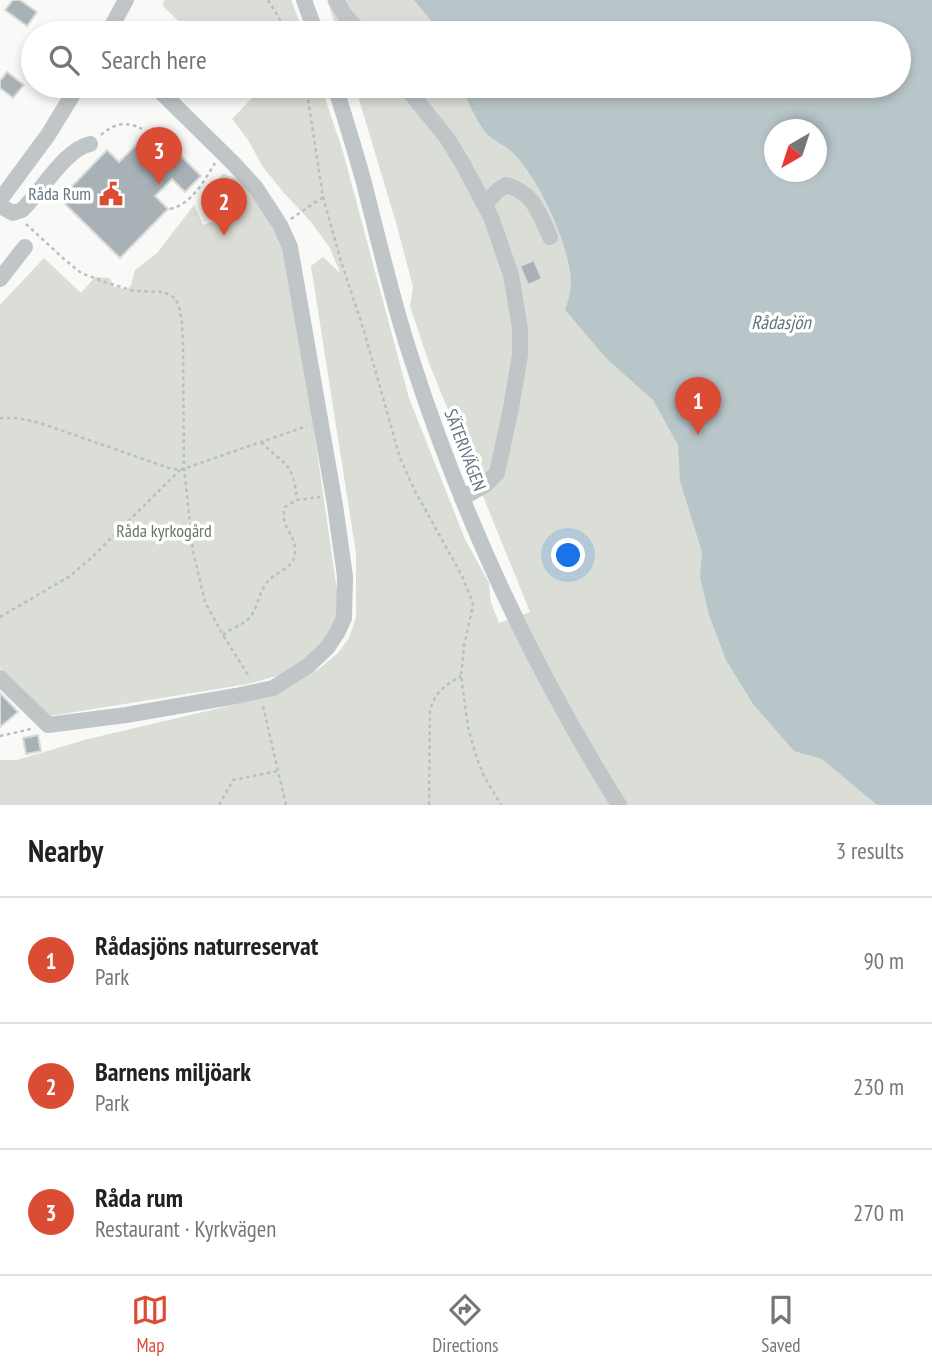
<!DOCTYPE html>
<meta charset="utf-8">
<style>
:root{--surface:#fff;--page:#f6f6f6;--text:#222;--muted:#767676;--line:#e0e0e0;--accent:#db4c35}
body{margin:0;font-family:"PT Sans Narrow",sans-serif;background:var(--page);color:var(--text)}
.compass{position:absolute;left:764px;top:119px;width:63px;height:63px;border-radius:50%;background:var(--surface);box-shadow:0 4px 10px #0003;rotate:219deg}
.you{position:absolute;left:569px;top:556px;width:24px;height:24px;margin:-18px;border:5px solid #fff;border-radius:50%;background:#1a73e8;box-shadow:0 0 0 10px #1a73e833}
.badge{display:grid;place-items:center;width:46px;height:46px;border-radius:50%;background:var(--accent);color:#fff;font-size:23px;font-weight:700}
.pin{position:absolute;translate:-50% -58px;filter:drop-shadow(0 2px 4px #0008)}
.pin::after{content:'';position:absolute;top:37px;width:24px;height:21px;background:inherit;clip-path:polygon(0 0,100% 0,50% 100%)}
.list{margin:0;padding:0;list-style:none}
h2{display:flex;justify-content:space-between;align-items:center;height:91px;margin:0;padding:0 28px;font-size:30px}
h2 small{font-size:23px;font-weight:400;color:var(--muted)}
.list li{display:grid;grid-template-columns:46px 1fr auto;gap:21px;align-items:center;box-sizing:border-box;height:126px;padding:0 28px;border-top:2px solid var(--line)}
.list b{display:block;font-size:26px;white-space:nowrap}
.list p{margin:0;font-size:23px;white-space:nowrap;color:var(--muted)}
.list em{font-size:23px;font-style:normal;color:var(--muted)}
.icon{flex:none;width:38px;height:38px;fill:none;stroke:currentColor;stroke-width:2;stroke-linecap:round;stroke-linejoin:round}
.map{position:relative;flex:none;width:932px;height:805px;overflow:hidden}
.search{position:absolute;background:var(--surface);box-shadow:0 4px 10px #0003;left:21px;right:21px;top:21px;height:77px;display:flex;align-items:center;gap:18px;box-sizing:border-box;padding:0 24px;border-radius:38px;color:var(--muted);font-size:26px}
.sheet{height:469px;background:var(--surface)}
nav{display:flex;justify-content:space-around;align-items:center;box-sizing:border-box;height:98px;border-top:2px solid var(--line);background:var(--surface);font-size:19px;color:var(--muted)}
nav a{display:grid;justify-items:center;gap:4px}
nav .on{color:var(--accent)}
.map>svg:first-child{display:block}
.green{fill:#daded6;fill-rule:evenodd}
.water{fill:#b9c6c9;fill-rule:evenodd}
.building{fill:#a8b1b6;stroke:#dbdbd9;stroke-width:2}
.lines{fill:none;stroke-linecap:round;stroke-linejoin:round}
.path{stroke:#bbbec0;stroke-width:2.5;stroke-dasharray:3.5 3.5;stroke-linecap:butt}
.minor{stroke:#c0c5c8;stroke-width:16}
.labels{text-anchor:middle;stroke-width:7;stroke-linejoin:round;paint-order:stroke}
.poi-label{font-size:18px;fill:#667780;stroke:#fff;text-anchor:end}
.street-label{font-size:18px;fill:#667780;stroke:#fff}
.park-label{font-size:18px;fill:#6a7964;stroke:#fff}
.water-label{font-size:19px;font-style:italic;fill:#60767a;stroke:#fff}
</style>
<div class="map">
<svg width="932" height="805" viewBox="0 0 932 805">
<rect width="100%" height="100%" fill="#f9f9f7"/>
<!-- green -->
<g class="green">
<polygon points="164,0 291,0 304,33 190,33 163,6"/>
<path d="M 327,0 L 932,0 L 932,805 L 0,805 L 0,760 L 17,760 L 88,739 L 237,704 L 291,685 L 320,668 L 338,653 L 349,638 L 356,617 L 356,553 L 311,266 L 323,257 L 340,273 L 330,248 L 311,222 L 284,193 L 263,167 L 248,140 L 232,119 L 254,96 L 244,86 L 321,86 L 343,152 L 409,398 L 465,539 L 489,583 L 491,603 L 499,623 L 530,612 L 429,363 L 410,306 L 413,287 L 397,226 L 355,86 L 899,86 L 899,33 L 338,33 ZM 774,130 L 816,130 L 816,172 L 774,172 Z"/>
<path d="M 223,174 L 241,180 L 264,212 L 281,245 L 292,278 L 340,611 L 324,647 L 295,671 L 248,684 L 44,717 L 0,668 L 0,305 L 44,258 L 81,293 L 95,277 L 110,278 L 113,286 L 127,290 L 131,285 L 135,270 L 157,253 L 194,205 L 203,225 L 215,221 C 220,205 216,203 206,191 Z"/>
</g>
<!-- water -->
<path class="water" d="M 414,0 L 932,0 L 932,805 L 877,805 L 822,759 L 794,751 L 753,704 L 726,660 L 709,615 L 700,577 L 702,552 L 680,481 L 678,445 L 653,400 L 607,359 L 565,310 C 568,301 571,292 571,283 C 571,248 538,176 512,152 C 505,145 495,142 486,133 C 476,121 468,100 460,86 L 899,86 L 899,33 L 441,33 ZM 774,130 L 816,130 L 816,172 L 774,172 Z"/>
<!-- building -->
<g class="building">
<polygon points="13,0 20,0 37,12 27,26 5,10"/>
<polygon points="7,72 24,85 13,98 0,88 0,81"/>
<polygon points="153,128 201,176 185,192 172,179 155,196 168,209 120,258 60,199 107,150 119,162"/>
<polygon points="534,260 542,279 528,285 520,266"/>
<polygon points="0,693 18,712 0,727"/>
<polygon points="38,735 41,751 26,754 23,738"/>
</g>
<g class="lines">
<!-- path -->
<g class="path">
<polyline points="268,0 288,33"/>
<polyline points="306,86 323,197 340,258 364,331 400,458 415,491 462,576 472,601 473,605 464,646 461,676 468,727 476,756 483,774 501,805"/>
<path d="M 101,135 C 114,123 127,121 142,129"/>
<path d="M 170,209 C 192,204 204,181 215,163"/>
<polyline points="291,219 323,197"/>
<polyline points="26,224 64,259 81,273 108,283 134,291 164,292 175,298 179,306 182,323 183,344 184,468 193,551 205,602 223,635 250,678"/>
<polyline points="0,418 17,418 40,423 169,468 180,470 307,426"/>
<path d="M 261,442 C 286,467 293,461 297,500"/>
<polyline points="0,617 70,576 91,558 180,470"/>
<path d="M 223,635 C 230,629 240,626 247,620 C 258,611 258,592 268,581 C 278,570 297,568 295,549 C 294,532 279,525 285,507 L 297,500 L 320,497"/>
<polyline points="263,706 286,805"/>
<polyline points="0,736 31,729"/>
<polyline points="219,805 233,780 278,771"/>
<path d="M 429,805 L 430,711 C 434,692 446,685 461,676"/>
</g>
<!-- minor -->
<g class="minor">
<polyline points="304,0 316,33"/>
<polyline points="336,0 344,14 360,33"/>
<polyline points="108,33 126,0"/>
<path d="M 335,86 C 345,118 355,150 364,183 C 379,241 392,300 411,357 C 461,513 532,666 619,805"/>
<polyline points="405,86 447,138 464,166 491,217 511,275 520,328 520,355 511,408 497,473 485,485 462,498"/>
<polyline points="0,200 48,135 78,86"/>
<path d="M 485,205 L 498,190 L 506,185 C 534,193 539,213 550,237"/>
<path d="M 0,206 L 13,213 L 22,210 C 41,192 65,149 90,144"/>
<polyline points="0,279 25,247"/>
<polyline points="0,678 48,725 126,715 236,696 273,688 308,666 327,648 337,633 344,618 345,576 335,505 290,247 280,225 256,188 235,165 155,86"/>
</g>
</g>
<!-- icons -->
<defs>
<g id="civic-bare" transform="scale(1.89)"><path d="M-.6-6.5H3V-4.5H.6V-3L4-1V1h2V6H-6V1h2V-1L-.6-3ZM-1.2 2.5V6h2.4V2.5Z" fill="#db4c35" stroke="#fff" stroke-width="2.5" paint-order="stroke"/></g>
</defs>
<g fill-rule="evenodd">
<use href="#civic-bare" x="111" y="194"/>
</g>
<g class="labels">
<!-- poi labels -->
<g class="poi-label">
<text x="91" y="200">Råda Rum</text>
</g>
<!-- street labels -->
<g class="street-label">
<text transform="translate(465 450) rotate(69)" y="6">SÄTERIVÄGEN</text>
</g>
<!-- park labels -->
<g class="park-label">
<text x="164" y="537">Råda kyrkogård</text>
</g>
<!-- water labels -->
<g class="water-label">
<text x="781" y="329">Rådasjön</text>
</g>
</g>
</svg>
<svg class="compass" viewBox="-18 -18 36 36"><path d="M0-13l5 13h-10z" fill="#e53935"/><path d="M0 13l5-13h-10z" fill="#767676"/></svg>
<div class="you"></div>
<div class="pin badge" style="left:698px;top:435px">1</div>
<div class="pin badge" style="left:224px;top:236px">2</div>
<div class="pin badge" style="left:159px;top:185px">3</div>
<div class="search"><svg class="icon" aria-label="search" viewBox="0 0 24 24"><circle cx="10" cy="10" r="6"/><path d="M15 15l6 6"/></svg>Search here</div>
</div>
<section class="sheet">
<h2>Nearby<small>3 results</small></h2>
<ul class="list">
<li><span class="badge">1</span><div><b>Rådasjöns naturreservat</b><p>Park</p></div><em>90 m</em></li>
<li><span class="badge">2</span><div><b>Barnens miljöark</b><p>Park</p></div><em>230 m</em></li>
<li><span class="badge">3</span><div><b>Råda rum</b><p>Restaurant · Kyrkvägen</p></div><em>270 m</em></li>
</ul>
</section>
<nav>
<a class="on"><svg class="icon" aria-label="map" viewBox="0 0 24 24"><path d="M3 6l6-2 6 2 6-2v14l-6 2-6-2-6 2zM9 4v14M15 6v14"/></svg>Map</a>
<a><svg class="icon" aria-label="directions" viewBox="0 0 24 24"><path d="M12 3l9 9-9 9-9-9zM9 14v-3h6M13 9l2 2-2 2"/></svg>Directions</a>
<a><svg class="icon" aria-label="saved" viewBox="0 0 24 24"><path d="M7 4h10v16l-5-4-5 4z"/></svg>Saved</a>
</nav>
